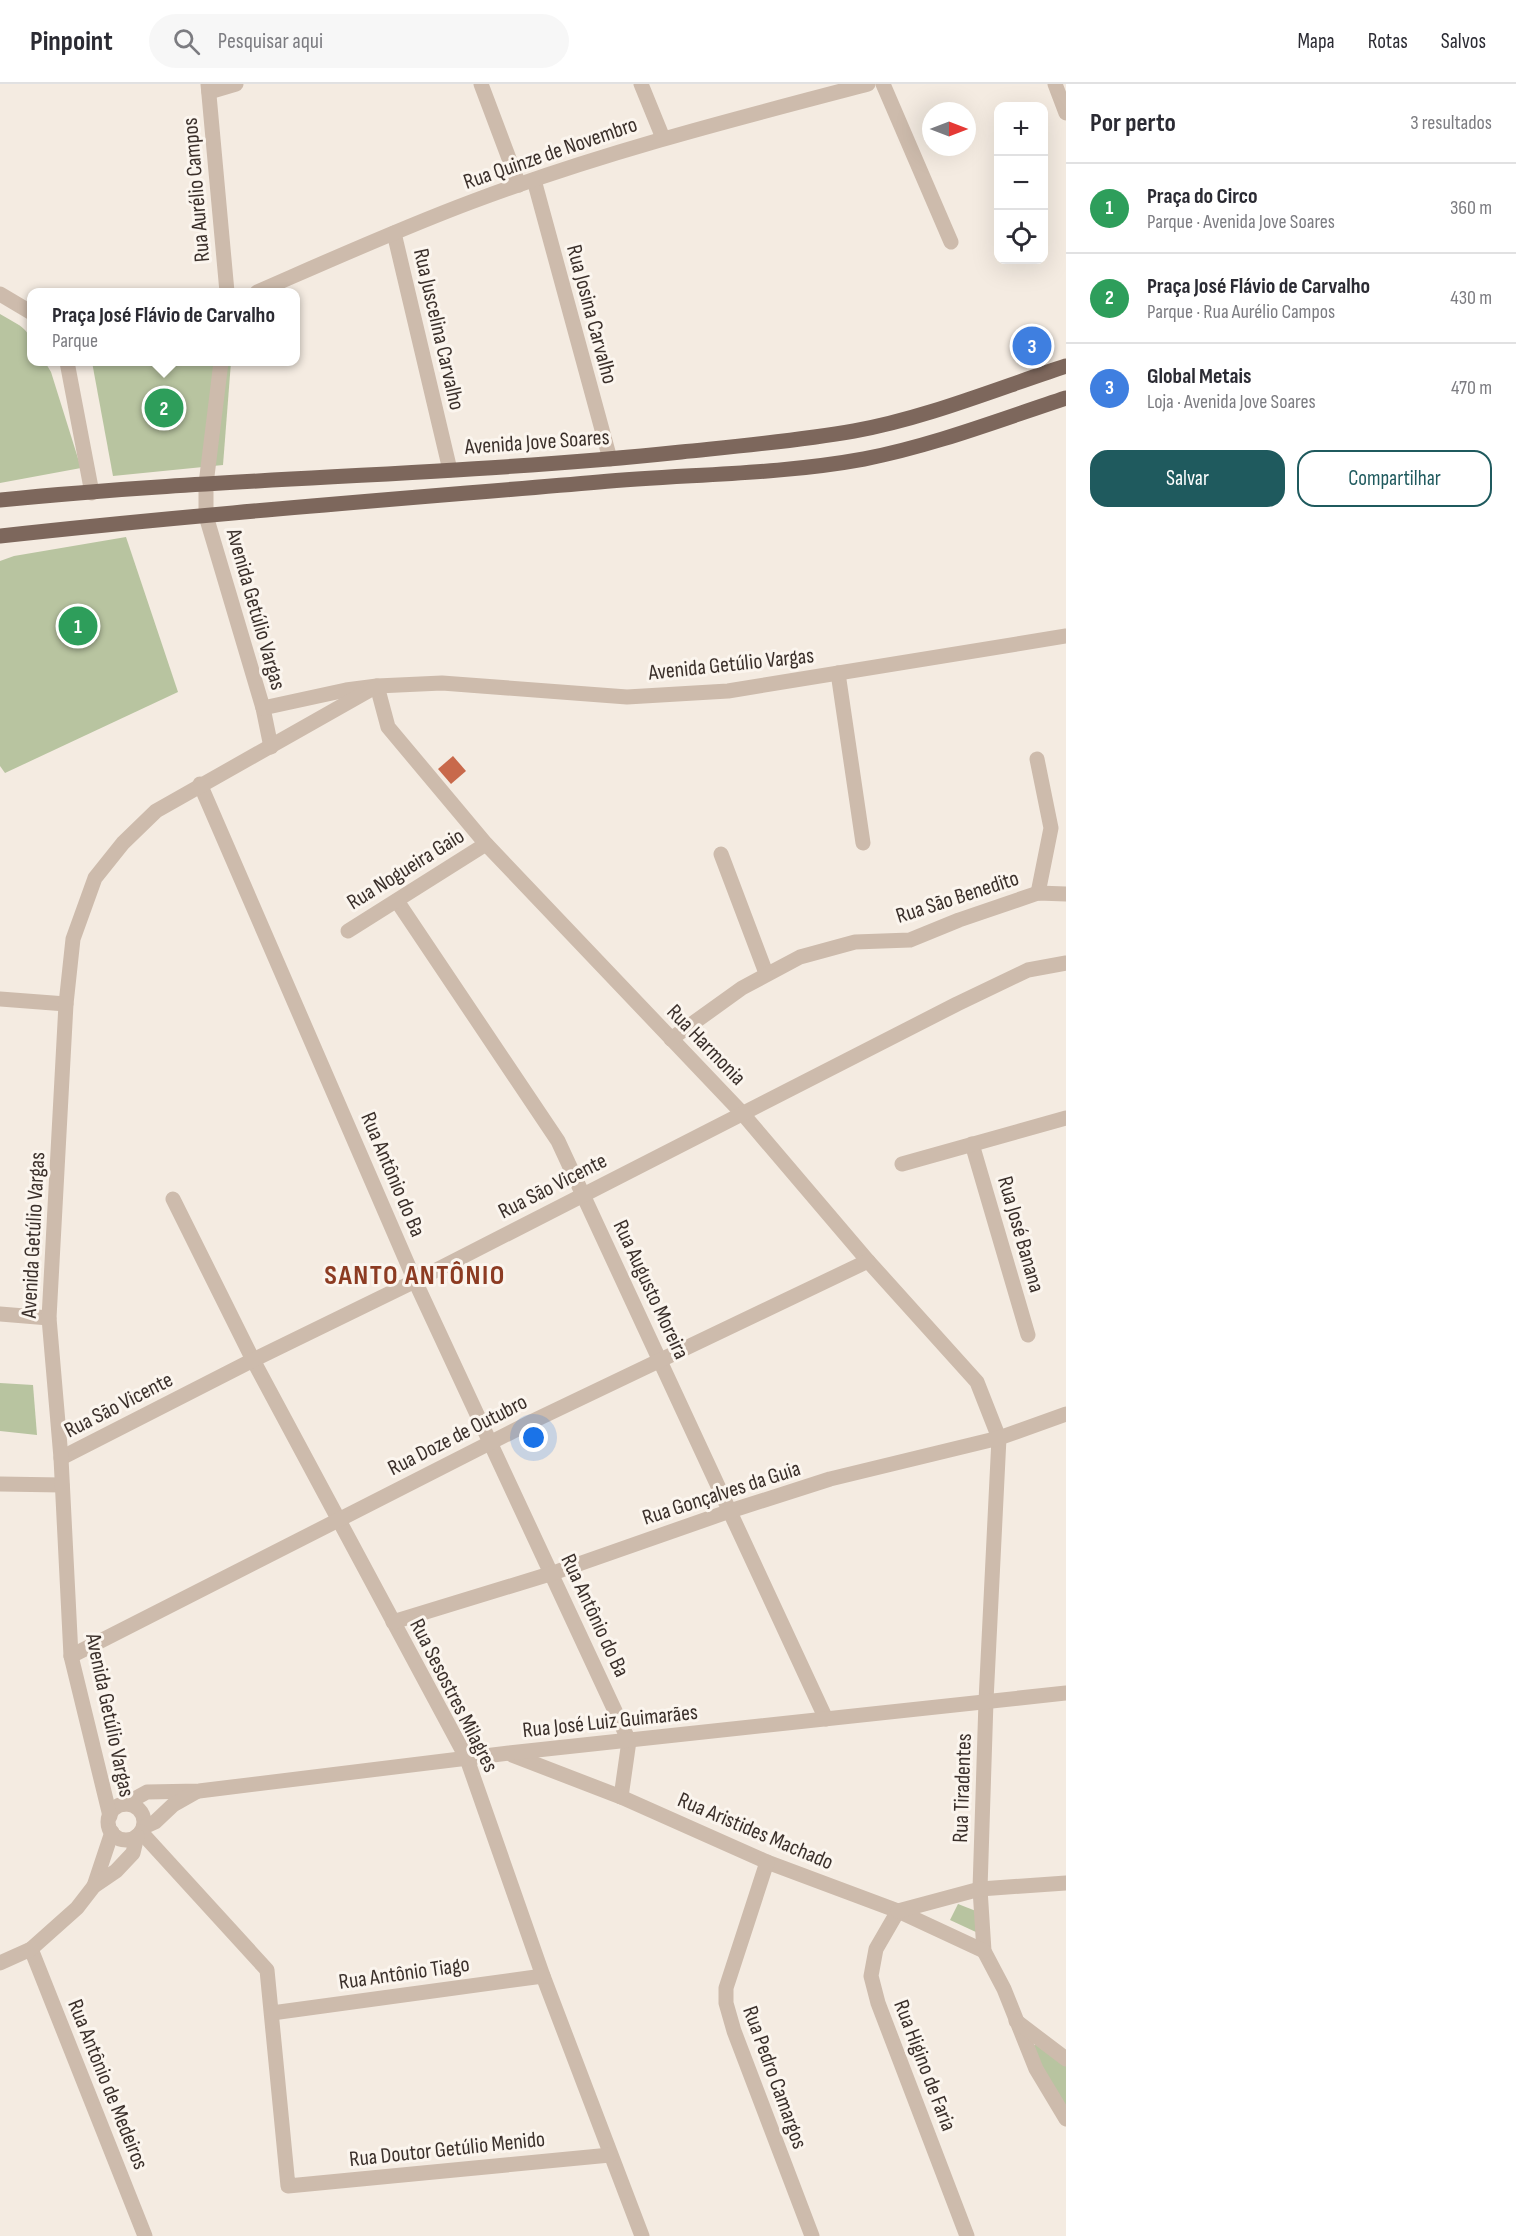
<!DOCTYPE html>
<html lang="pt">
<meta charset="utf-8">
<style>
:root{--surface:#fff;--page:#f7f7f7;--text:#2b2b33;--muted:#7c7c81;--line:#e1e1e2;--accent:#1f5a5e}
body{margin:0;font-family:"Sofia Sans Condensed",sans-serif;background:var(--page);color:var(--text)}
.controls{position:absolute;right:18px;top:18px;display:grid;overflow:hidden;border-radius:12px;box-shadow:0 6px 24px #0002}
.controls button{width:54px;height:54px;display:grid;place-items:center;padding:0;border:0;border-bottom:2px solid var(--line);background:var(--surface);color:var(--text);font:30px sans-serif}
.compass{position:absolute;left:922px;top:18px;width:54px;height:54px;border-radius:50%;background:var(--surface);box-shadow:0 6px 24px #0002;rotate:90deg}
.you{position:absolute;left:534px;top:1354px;width:21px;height:21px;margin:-15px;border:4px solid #fff;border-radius:50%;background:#1a73e8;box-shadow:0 0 0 9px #1a73e833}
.badge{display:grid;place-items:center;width:39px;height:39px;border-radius:50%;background:var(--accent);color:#fff;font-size:20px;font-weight:700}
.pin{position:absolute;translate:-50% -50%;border:3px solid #fff;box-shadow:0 2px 6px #0006}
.popup{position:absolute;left:27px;top:204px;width:273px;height:78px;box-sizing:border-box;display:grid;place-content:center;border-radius:12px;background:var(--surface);filter:drop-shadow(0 2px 4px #0005);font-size:20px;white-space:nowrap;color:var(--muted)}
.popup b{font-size:22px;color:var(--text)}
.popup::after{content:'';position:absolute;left:50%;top:100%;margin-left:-12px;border:12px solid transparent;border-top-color:var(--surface)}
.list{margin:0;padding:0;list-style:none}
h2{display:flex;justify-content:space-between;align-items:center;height:78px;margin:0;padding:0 24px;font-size:26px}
h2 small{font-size:20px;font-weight:400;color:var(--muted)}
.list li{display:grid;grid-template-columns:39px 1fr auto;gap:18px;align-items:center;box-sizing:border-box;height:90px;padding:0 24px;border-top:2px solid var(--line)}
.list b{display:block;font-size:22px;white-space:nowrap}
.list p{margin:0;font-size:20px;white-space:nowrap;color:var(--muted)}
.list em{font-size:20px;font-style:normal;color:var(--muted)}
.actions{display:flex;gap:12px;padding:18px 24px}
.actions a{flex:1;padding:14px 0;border:2px solid var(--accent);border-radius:18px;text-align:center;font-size:21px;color:var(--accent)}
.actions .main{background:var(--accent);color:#fff}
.icon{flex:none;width:33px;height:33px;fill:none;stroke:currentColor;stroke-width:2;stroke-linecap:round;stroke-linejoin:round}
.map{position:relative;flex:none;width:1066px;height:2152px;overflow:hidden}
header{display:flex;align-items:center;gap:36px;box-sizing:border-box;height:84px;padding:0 30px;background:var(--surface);border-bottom:2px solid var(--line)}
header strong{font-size:28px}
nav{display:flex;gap:33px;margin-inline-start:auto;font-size:21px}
.search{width:420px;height:54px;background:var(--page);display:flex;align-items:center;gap:15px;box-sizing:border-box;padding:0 21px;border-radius:33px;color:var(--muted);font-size:22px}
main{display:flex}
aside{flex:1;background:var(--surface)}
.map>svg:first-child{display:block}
.green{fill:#b8c4a0}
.building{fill:#c8694b}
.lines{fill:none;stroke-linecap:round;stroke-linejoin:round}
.minor{stroke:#cdbbac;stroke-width:15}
.major{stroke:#7d675c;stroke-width:15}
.labels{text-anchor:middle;stroke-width:6;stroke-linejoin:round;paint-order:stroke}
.street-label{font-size:22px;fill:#3b302b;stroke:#fbf5ee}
.district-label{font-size:28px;font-weight:bold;letter-spacing:1.5px;fill:#8c3b22;stroke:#fbf5ee}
</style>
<header>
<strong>Pinpoint</strong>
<div class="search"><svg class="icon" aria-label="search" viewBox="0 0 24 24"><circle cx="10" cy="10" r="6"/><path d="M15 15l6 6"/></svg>Pesquisar aqui</div>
<nav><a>Mapa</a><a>Rotas</a><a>Salvos</a></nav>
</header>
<main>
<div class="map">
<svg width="1066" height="2152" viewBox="0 0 1066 2152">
<rect width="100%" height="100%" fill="#f4ebe1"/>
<!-- green -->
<g class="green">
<path d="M 0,230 C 27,246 32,244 32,278 L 45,278 L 51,288 L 81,384 L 0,399 Z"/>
<polygon points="92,278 231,278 223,381 113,392"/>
<polygon points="126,453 178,608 5,689 0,682 0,477 14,472"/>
<polygon points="0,1299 33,1301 37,1351 0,1347"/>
<polygon points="958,1820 976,1827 978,1849 950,1836"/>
<polygon points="1044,1960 1066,1979 1066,2029 1027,1962"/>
</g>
<!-- building -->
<polygon class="building" points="453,672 466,687 451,700 438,685"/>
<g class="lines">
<!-- minor -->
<g class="minor">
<polyline points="208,0 227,208"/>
<polyline points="481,0 519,101"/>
<polyline points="641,0 663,54"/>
<polyline points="883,0 951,158"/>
<polyline points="1055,0 1066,29"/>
<polyline points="209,8 236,0"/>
<polyline points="534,96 610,375"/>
<polyline points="394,149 450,386"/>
<path d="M 257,208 C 328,177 399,145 471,118 C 601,69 734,35 868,0"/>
<polyline points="0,210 32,229"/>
<polyline points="67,278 92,409"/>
<polyline points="221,278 206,400 206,432 263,624 271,663"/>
<polyline points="838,589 863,759"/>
<polyline points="263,624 346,606 377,602 388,643 486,760 742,1029 868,1177 977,1298 999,1354 986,1617 980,1805 984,1867 1004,1905 1036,1985 1066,2035"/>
<polyline points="1037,675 1051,744 1038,809"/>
<polyline points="200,700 415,1197 629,1657 621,1713"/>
<polyline points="721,770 766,889"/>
<polyline points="397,817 558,1057 826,1635"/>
<polyline points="348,847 486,760"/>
<polyline points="0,915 66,920"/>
<polyline points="671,955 742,904 800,873 855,858 910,856 959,836 1038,809 1066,810"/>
<polyline points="972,1060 1028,1251"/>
<polyline points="902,1080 1066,1034"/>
<polyline points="173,1115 253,1276 467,1675 543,1892 642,2152"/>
<polyline points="0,1230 49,1234"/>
<polyline points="61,1374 253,1276 415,1197 957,920 1028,886 1066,879"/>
<polyline points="0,1400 62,1401"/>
<polyline points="393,1538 553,1489 730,1427 830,1395 999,1354 1066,1330"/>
<polyline points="71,1572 533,1337 868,1177"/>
<polyline points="512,1671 621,1713 767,1778 898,1827 984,1867"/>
<polyline points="125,1720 147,1708 199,1707 509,1669 1066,1609"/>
<circle cx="126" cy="1738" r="18"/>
<polyline points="110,1732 71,1572 61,1374 49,1234 66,920 73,855 95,794 123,759 156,727 377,602 442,599 627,613 728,607 1066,552"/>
<polyline points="144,1743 155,1738 173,1721 196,1708"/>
<polyline points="141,1748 267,1886 288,2102 610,2071"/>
<polyline points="767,1778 726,1904 726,1919 734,1947 812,2152"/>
<polyline points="94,1802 112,1748"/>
<polyline points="898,1827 876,1865 871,1892 878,1919 967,2152"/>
<polyline points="898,1827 980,1805 1066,1799"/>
<polyline points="31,1865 145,2152"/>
<polyline points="0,1879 31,1865 77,1824 94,1802 116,1787 133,1769 137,1752"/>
<polyline points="272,1929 543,1892"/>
<polyline points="1016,1937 1066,1975"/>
</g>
<!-- major -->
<g class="major">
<path d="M 0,416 C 227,393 455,392 681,368 C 739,362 797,357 854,347 C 926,334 996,305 1066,282"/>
<path d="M 0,452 C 199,430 399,415 599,398 C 687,390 777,391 864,375 C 932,362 999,336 1066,314"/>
</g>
</g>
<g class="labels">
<!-- street labels -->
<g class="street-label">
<text transform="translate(550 68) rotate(-19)" y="8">Rua Quinze de Novembro</text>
<text transform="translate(195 106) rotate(-95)" y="8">Rua Aurélio Campos</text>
<text transform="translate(593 230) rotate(75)" y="8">Rua Josina Carvalho</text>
<text transform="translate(440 245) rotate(77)" y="8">Rua Juscelina Carvalho</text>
<text transform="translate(537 357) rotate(-4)" y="8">Avenida Jove Soares</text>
<text transform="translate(257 525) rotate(74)" y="8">Avenida Getúlio Vargas</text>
<text transform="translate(731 579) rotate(-6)" y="8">Avenida Getúlio Vargas</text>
<text transform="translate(405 784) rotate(-32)" y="8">Rua Nogueira Gaio</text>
<text transform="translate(957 812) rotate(-18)" y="8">Rua São Benedito</text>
<text transform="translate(707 960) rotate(46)" y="8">Rua Harmonia</text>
<text transform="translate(394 1090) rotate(67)" y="8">Rua Antônio do Ba</text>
<text transform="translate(552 1101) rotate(-27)" y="8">Rua São Vicente</text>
<text transform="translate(1022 1150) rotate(74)" y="8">Rua José Banana</text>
<text transform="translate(32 1151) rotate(-87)" y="8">Avenida Getúlio Vargas</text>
<text transform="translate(652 1205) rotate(65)" y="8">Rua Augusto Moreira</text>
<text transform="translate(118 1320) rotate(-27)" y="8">Rua São Vicente</text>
<text transform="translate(457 1350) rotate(-27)" y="8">Rua Doze de Outubro</text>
<text transform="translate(721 1408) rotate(-18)" y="8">Rua Gonçalves da Guia</text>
<text transform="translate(596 1531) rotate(65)" y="8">Rua Antônio do Ba</text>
<text transform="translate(455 1611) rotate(63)" y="8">Rua Sesostres Milagres</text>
<text transform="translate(111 1631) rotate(78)" y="8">Avenida Getúlio Vargas</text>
<text transform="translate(610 1636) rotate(-6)" y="8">Rua José Luiz Guimarães</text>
<text transform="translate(961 1704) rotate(-88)" y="8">Rua Tiradentes</text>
<text transform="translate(756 1746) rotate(23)" y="8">Rua Aristides Machado</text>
<text transform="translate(404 1888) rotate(-8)" y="8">Rua Antônio Tiago</text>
<text transform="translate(926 1981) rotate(69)" y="8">Rua Higino de Faria</text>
<text transform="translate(776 1993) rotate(70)" y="8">Rua Pedro Camargos</text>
<text transform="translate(109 2000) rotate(68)" y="8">Rua Antônio de Medeiros</text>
<text transform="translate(447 2064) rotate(-6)" y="8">Rua Doutor Getúlio Menido</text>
</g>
<!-- district labels -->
<g class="district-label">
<text x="415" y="1200">SANTO ANTÔNIO</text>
</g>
</g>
</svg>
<div class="controls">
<button>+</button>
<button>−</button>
<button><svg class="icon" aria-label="locate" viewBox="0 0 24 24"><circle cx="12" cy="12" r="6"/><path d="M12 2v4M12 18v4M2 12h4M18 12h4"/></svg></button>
</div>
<svg class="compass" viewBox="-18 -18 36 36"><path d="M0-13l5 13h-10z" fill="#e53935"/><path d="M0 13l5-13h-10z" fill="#7c7c81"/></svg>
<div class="you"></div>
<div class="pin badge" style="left:78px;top:542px;background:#2e9e5b">1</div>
<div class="pin badge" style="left:164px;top:324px;background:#2e9e5b">2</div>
<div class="popup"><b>Praça José Flávio de Carvalho</b>Parque</div>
<div class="pin badge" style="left:1032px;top:262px;background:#3f7fe0">3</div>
</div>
<aside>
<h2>Por perto<small>3 resultados</small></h2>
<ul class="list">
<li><span class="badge" style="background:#2e9e5b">1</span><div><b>Praça do Circo</b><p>Parque · Avenida Jove Soares</p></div><em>360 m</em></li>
<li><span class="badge" style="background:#2e9e5b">2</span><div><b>Praça José Flávio de Carvalho</b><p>Parque · Rua Aurélio Campos</p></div><em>430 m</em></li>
<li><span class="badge" style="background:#3f7fe0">3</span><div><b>Global Metais</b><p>Loja · Avenida Jove Soares</p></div><em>470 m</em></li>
</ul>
<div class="actions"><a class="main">Salvar</a><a>Compartilhar</a></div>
</aside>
</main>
